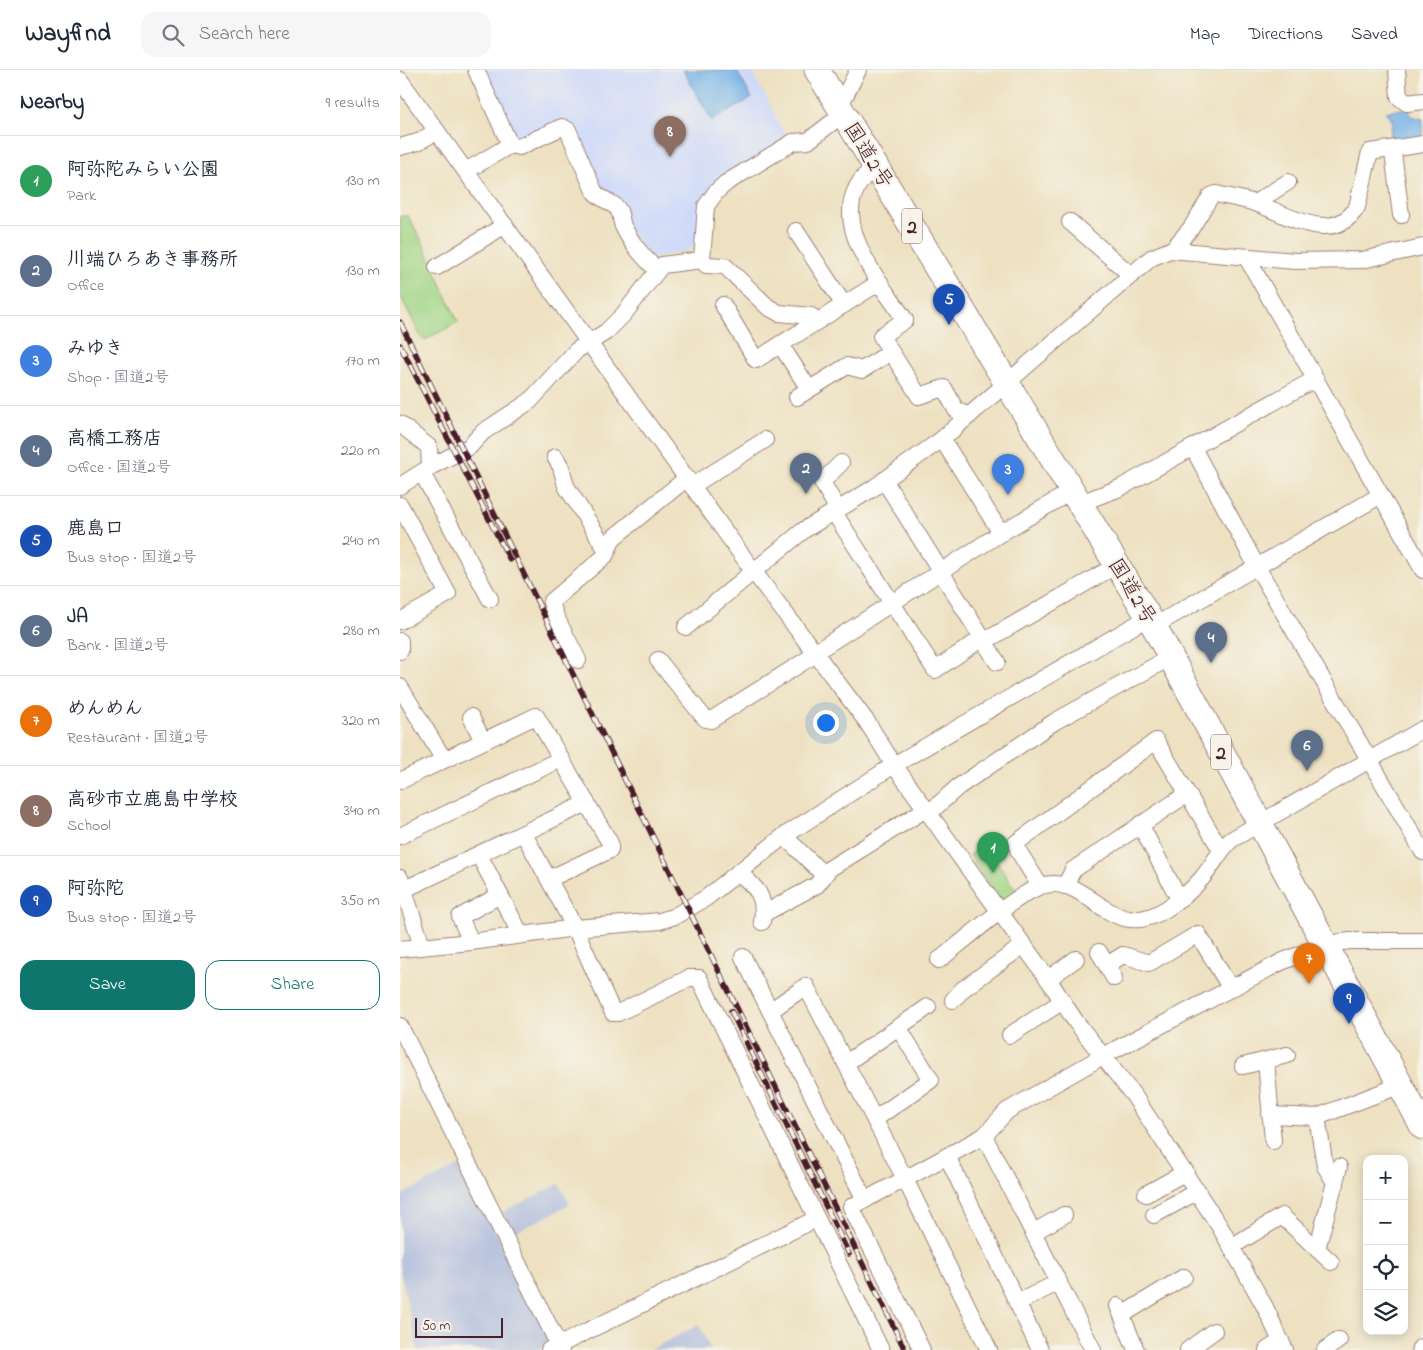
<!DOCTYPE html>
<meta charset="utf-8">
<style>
:root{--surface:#fff;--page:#f6f6f7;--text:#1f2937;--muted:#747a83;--line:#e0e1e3;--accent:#0f766e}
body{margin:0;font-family:"Indie Flower","Klee One",sans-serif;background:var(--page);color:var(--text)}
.controls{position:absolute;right:15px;bottom:15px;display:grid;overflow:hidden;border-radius:10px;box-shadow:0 2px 12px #0003}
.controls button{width:45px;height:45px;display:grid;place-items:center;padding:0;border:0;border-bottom:1px solid var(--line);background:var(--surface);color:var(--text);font:25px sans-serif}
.scale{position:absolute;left:15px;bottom:12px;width:88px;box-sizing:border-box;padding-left:5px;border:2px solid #4a1f2b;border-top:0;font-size:14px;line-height:18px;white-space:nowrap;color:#4a1f2b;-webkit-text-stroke:4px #f7f3e8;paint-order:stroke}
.you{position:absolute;left:425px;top:652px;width:18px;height:18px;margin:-12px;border:4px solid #fff;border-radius:50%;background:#1a73e8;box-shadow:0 0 0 8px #1a73e833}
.badge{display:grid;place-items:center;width:32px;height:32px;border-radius:50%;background:var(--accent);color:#fff;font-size:16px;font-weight:700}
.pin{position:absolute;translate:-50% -41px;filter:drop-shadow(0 1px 2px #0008)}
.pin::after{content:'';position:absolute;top:26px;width:18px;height:15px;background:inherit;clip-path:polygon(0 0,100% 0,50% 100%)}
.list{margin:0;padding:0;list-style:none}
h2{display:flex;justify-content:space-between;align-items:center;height:65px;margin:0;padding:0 20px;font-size:21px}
h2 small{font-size:16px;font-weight:400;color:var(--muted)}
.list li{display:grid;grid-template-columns:32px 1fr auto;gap:15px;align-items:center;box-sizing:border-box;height:90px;padding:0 20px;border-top:1px solid var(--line)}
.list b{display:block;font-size:19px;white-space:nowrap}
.list p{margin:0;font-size:16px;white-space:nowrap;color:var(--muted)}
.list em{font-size:16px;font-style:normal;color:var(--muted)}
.actions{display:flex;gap:10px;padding:15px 20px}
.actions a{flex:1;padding:11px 0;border:1px solid var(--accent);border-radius:15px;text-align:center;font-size:18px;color:var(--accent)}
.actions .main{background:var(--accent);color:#fff}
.icon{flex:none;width:28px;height:28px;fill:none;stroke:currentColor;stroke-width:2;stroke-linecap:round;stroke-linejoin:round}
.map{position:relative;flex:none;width:1023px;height:1280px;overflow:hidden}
header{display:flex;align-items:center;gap:30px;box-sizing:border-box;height:70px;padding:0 25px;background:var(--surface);border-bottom:1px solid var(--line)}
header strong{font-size:24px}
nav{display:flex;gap:28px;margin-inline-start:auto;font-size:18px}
.search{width:350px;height:45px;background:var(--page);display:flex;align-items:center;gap:12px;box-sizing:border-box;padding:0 18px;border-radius:15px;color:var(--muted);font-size:19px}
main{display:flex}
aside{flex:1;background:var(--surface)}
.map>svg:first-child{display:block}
.built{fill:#cfdafa}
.industrial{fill:#bac4de}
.green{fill:#a0d586;stroke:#757a58}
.water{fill:#76b3e8;stroke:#60698a}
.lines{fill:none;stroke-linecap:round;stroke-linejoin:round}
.minor-casing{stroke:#9c8076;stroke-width:18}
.major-casing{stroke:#9c8076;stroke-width:23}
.highway-casing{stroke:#9c8076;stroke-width:27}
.minor{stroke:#fff;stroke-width:16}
.major{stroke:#fff;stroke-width:21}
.highway{stroke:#fff;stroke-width:25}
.rail-casing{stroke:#4a1f2b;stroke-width:5.5}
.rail{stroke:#f7f3e8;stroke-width:4;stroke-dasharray:11;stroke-linecap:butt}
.labels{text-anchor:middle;stroke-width:4.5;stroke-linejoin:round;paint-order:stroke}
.shield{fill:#f7f3e8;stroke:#7e5f64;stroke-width:1}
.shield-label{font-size:20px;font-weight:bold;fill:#4a1f2b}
.street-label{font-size:21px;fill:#4a1f2b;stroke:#f7f3e8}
</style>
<header>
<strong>Wayfind</strong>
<div class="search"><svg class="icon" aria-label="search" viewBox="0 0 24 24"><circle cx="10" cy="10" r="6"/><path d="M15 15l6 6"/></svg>Search here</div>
<nav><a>Map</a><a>Directions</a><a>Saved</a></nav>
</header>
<main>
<aside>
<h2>Nearby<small>9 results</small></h2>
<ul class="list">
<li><span class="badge" style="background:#2e9e5b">1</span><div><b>阿弥陀みらい公園</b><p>Park</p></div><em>130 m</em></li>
<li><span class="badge" style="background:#5c6f8a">2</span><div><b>川端ひろあき事務所</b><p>Office</p></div><em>130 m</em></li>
<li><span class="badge" style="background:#3f7fe0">3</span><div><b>みゆき</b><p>Shop · 国道2号</p></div><em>170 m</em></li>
<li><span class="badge" style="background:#5c6f8a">4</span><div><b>高橋工務店</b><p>Office · 国道2号</p></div><em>220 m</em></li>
<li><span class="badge" style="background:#1a4fb4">5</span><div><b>鹿島口</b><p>Bus stop · 国道2号</p></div><em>240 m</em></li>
<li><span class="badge" style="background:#5c6f8a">6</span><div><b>JA</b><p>Bank · 国道2号</p></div><em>280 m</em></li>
<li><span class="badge" style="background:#e8710a">7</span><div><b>めんめん</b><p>Restaurant · 国道2号</p></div><em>320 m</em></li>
<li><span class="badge" style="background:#8d6e63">8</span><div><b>高砂市立鹿島中学校</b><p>School</p></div><em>340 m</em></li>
<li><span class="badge" style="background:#1a4fb4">9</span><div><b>阿弥陀</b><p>Bus stop · 国道2号</p></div><em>350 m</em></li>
</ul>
<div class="actions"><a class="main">Save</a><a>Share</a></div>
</aside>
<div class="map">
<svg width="1023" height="1280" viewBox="0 0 1023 1280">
<rect width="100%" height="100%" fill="#f7f3e8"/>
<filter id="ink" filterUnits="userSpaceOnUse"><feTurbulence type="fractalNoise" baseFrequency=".02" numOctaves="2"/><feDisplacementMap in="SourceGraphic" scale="10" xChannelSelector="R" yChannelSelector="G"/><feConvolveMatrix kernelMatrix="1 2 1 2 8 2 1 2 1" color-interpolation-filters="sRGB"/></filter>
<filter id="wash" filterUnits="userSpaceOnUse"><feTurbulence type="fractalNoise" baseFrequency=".0096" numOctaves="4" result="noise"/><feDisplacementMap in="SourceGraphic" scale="20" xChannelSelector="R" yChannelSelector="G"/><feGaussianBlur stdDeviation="1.12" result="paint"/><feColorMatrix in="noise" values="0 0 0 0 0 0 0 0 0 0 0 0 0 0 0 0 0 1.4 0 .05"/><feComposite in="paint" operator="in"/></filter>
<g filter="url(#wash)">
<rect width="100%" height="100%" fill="#ede1c1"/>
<!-- built -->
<polygon class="built" points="85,0 353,0 358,14 365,24 380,56 390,66 331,103 294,178 252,189 200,122 166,48 118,72"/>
<!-- industrial -->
<g class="industrial">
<polygon points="63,1094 149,1269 149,1275 140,1280 18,1280 0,1201 0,1126"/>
<polygon points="159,1114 170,1135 113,1163 103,1142"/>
<polygon points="299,1255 311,1280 249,1280"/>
</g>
<!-- green -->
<g class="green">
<polygon points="0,146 8,146 21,169 58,252 25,270 22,269 0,225"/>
<polygon points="586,774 616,821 600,832 570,785"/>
</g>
<!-- water -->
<g class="water">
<polygon points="283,0 336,0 352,28 312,51"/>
<polygon points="1009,38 1011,46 1023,49 1023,70 989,74 992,50 985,42"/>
</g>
</g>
<g filter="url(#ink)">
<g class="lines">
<!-- minor casing -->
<g class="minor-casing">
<g id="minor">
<polyline points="997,0 999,27 1007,33 1023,31"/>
<polyline points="0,10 354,502 467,652 494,695 648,909 676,952 734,1026 820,1157 865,1237 885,1280"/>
<polyline points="435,31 445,26 458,0"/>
<path d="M 110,75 L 119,77 L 162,57 L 168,60 L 194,121 C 201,131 214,131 219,141 C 221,145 221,151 223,156 C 231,174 243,187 257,200"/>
<polyline points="0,77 18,72 37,61"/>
<path d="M 476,96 C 417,140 477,207 505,250 L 481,266 L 519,326 L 544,318 L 556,340 L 569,346"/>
<polyline points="66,101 110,75 76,0"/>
<polyline points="855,133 888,112"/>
<polyline points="1001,145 993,83 997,78 1023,74"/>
<polyline points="670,152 731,205"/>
<polyline points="396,161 444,235"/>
<path d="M 772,180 L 791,158 L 811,126 L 816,124 C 829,127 842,129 855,133 C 885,143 933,177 957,137 L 970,82 L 997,78"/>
<polyline points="847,188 1023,500"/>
<polyline points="302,190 306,195 325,196 368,237 379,243 411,246 417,251"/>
<polyline points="37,197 105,155"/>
<polyline points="323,235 356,290 480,212"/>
<polyline points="380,274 409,319"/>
<polyline points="397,327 447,296 462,300 491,282"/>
<polyline points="0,354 29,377 30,397 0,416"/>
<polyline points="542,369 601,463"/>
<polyline points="793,378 857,497 1023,782"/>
<polyline points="155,387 161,397 166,416 207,481"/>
<polyline points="30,397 69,377 83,362 130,331 177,280 206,262 223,245 262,195 302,190 306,136 316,122 326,113 393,72 408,71 443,44"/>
<polyline points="22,403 90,529"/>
<polyline points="484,410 597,592"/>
<polyline points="292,416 365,370"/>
<polyline points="680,433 720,418 915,309"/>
<polyline points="0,435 48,524 0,551"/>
<polyline points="437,438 422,412 441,393"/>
<polyline points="433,441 535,600 578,571 590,568 717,495"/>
<polyline points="754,556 981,425"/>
<polyline points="286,557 404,460 472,419 542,369 751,188 770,180 895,191 962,190 1023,177"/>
<polyline points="0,571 0,581"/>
<polyline points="414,583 601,463 672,421"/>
<polyline points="178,590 156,547 151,532 205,486 213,468 287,408"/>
<polyline points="258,590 302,645 306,649 311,650 416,584"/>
<polyline points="0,617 44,690"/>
<polyline points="71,647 83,671"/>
<polyline points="0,711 136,646 210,773 210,780 149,809"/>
<polyline points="529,743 558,717 654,652 771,587"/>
<polyline points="740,754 779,829"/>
<polyline points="124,764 175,858 213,943 218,943 289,908 299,908 481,1280"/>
<polyline points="0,766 161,689"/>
<polyline points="384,766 423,804"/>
<polyline points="79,785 121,865"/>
<path d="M 338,802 C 357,818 366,826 362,852"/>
<polyline points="0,808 22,876"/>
<polyline points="640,816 619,782 616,773 756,671 821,780"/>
<polyline points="665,816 673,800 787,724"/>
<polyline points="5,819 187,733"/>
<polyline points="363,844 417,815 429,799 526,739"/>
<polyline points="71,872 60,847 100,825"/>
<polyline points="0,879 71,872 175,858 260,851 275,846 306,828 384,766 494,695 749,547"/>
<polyline points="699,882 714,908"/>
<polyline points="343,887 465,1130"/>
<path d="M 539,890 C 563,872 615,825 641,816 C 690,801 708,876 766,839 C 779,831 793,819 803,807 C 813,795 819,781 831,770 L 1023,659"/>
<polyline points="707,895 723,885 749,893 798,864 831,919"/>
<polyline points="648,909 676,889"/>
<polyline points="553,930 563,919 624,875"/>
<polyline points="370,941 406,916 505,1109 451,1137 522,1280"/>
<polyline points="0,956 161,1280"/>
<polyline points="610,965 663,931"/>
<polyline points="866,991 873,1071"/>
<polyline points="446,993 528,937"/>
<polyline points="843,996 887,985"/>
<polyline points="870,1045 917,1047 1001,1015"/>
<polyline points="917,1047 925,1096 936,1114"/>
<polyline points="475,1049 531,1010 498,957"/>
<polyline points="584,1066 693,1280"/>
<polyline points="547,1086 640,1280"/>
<polyline points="746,1124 786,1102"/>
<polyline points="754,1145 798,1121"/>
<polyline points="634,1162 664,1145"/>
<polyline points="831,1177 882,1146 931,1192"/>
<polyline points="917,1179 939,1097"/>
<polyline points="617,1233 659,1212"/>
<polyline points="718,1236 736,1280"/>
<polyline points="722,1245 784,1207"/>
<polyline points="149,1280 416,1149"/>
<polyline points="589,1280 505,1109 584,1066 607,1041 703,986 881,892 927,874 950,871 1023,871"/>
<polyline points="788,1280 814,1261"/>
<polyline points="867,1280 881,1271"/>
<polyline points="925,1280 939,1270"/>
</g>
</g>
<!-- major casing -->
<g class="major-casing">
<polyline id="major" points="1022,1280 1023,1279"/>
</g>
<!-- highway casing -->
<g class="highway-casing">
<polyline id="highway" points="417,0 754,556 1023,1057"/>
</g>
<!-- minor -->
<use href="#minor" class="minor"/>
<!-- major -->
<use href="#major" class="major"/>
<!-- highway -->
<use href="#highway" class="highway"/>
<!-- rail casing -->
<g class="rail-casing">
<g id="rail">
<polyline points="0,252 505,1280"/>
<polyline points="0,275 110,490"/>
<polyline points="331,941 449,1184"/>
</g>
</g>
<!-- rail -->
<use href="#rail" class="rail"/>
</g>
</g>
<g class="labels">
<!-- shield labels -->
<g class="shield">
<rect x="502" y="138.5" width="20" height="35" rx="4"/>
<rect x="811" y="664.5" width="20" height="35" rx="4"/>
</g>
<g class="shield-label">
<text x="512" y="163">2</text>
<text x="821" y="689">2</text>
</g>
<!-- street labels -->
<g class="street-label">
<text transform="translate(469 85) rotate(58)" y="7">国道2号</text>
<text transform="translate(733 521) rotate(59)" y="7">国道2号</text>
</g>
</g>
</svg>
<div class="controls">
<button>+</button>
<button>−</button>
<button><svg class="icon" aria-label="locate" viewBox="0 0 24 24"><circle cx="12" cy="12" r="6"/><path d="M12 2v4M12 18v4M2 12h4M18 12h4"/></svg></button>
<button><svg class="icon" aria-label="layers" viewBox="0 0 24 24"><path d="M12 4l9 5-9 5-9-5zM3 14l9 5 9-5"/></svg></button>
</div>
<div class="scale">50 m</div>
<div class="you"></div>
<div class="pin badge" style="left:593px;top:803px;background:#2e9e5b">1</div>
<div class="pin badge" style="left:406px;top:424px;background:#5c6f8a">2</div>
<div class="pin badge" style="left:608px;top:425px;background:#3f7fe0">3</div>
<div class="pin badge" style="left:811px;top:593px;background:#5c6f8a">4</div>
<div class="pin badge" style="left:549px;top:255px;background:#1a4fb4">5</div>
<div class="pin badge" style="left:907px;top:701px;background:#5c6f8a">6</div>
<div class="pin badge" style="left:909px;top:914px;background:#e8710a">7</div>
<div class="pin badge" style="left:270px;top:87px;background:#8d6e63">8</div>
<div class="pin badge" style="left:949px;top:954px;background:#1a4fb4">9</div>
</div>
</main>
